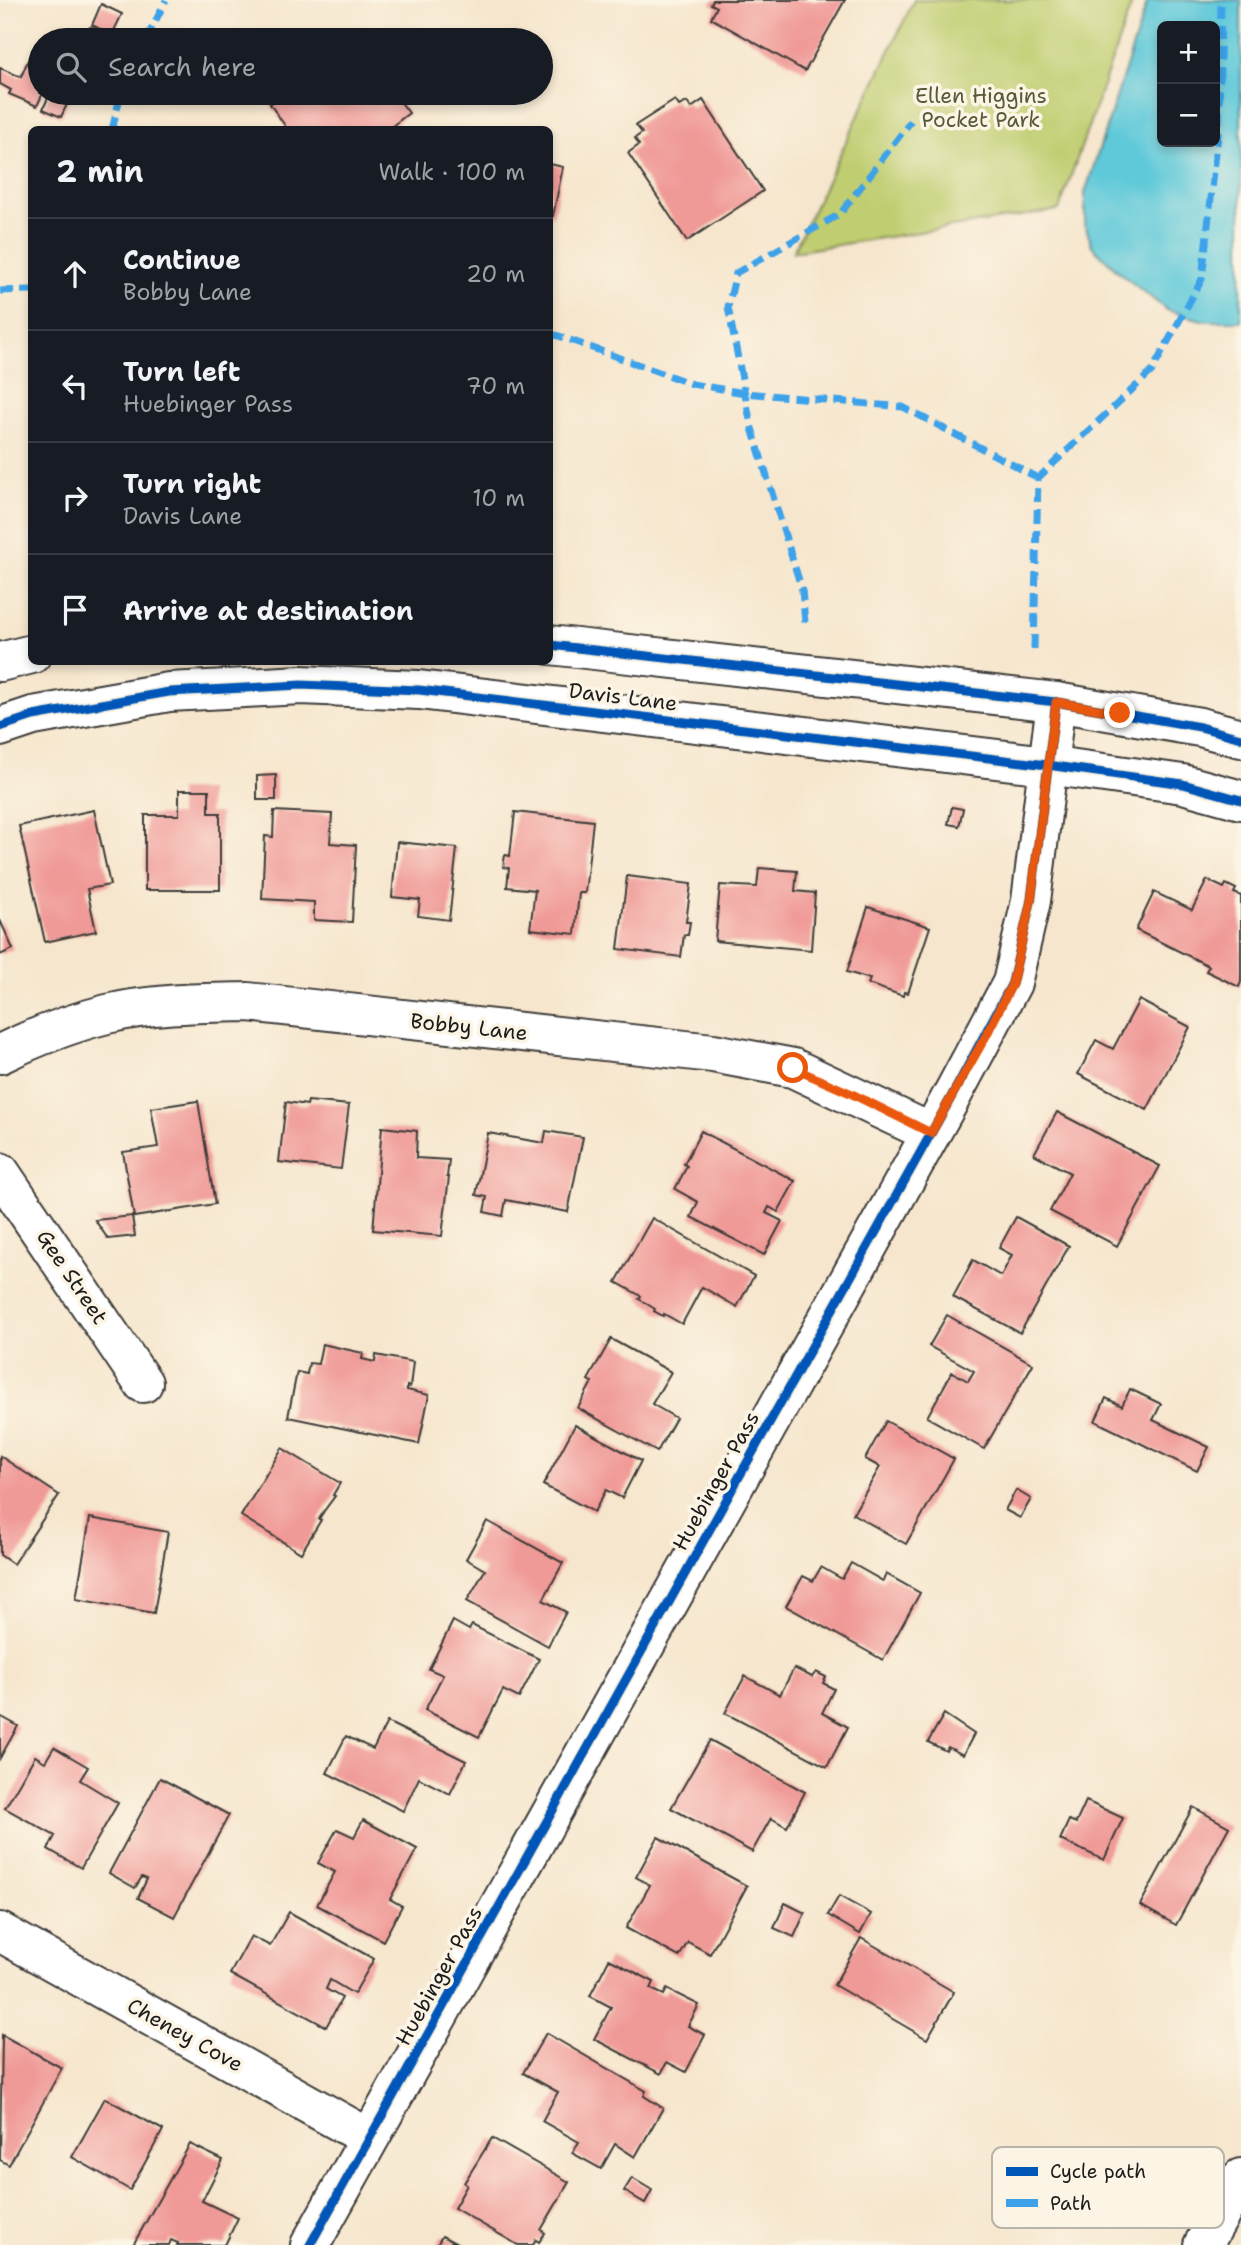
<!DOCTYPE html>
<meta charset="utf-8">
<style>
:root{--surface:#171b24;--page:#242831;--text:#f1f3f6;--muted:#9ea1a6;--line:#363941}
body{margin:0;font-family:"Shantell Sans",sans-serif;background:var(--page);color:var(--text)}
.controls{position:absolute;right:21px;top:21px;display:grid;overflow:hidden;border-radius:10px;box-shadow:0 4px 10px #0003}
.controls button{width:63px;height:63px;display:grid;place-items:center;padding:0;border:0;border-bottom:2px solid var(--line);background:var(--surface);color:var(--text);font:35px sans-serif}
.stop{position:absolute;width:21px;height:21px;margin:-16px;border:5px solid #ea580c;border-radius:50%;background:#fff}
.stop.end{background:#ea580c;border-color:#fff;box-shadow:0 2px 7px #0008}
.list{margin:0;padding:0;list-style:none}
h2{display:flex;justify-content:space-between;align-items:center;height:91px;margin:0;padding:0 28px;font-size:30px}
h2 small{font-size:23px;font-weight:400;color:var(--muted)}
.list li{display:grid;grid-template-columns:46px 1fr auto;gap:21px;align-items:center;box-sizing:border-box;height:112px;padding:0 28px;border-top:2px solid var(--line)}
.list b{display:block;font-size:26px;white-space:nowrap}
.list p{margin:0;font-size:23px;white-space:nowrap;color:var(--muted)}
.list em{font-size:23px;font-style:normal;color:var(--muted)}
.icon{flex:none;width:38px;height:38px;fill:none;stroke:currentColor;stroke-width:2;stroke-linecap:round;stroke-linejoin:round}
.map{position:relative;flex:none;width:1241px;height:2245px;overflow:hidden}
.search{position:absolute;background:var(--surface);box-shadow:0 4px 10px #0003;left:28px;top:28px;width:525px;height:77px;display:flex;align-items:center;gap:18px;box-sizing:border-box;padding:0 24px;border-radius:38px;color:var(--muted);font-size:26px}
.panel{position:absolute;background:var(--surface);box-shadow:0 4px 10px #0003;left:28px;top:126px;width:525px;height:539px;border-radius:10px}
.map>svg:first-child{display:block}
.green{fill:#c0cd6f;stroke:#6e7446;stroke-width:2}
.water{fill:#5fc9d9;stroke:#3e727a;stroke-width:2;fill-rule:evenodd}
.building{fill:#f09a97}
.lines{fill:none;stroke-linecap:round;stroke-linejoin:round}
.minor-casing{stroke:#3d3a37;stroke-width:42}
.minor{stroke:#fff;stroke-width:38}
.quiet{stroke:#3da2ea;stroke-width:7;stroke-dasharray:14 7;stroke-linecap:butt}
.cycleway-casing{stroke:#fcf5e5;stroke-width:13}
.cycleway{stroke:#0057b8;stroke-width:9}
.route{stroke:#ea580c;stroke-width:9}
.labels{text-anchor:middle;stroke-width:7;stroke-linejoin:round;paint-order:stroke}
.park-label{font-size:21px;fill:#555a39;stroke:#fcf5e5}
.street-label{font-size:21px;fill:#1c1c1c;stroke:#fcf5e5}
.key{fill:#fcf5e5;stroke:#b9b4a9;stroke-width:2}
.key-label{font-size:19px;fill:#1c1c1c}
</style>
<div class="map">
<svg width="1241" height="2245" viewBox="0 0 1241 2245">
<rect width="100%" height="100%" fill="#fcf5e5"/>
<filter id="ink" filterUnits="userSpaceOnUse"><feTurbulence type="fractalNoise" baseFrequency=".0143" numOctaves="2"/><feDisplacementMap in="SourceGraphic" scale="14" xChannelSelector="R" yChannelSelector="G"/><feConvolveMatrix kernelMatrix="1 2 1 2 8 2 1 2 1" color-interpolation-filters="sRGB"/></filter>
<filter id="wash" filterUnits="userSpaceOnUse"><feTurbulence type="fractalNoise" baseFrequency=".00686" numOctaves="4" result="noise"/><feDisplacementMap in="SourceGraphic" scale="28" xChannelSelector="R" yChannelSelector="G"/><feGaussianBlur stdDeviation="1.57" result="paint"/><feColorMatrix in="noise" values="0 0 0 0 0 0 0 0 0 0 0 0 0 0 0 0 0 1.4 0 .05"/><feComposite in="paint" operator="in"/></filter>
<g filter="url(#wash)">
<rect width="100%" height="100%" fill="#f6e6cd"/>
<!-- green -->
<polygon class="green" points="914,0 1133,0 1059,210 793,252"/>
<!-- water -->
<path class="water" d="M 1148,0 L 1241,0 L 1241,321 L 1205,321 L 1167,310 L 1121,274 L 1092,246 L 1085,224 L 1085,193 ZM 1162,26 L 1215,26 L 1215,142 L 1162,142 Z"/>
<g id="blocks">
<!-- building -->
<g class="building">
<polygon points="713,0 845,0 805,71 711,18 717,7 711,4"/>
<polygon points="101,4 122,14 112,35 92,25"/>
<polygon points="90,27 110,36 108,40 84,40"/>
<polygon points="28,60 40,65 39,83 40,93 43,93 37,106 9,94 11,90 0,84 0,68 21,77"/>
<polygon points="50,93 69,100 61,117 43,109"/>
<polygon points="286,93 403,93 406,97 400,101 409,113 387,130 288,130 270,104"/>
<polygon points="675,100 679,106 687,102 691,108 703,100 763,191 687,241 628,153 639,145 635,138 642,133 636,125"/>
<polygon points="550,164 563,167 553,216 550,215"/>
<polygon points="276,775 276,800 257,800 257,776"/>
<polygon points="179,790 209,790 209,813 220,813 220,890 145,890 145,815 179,815"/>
<polygon points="952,807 963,809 959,826 948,824"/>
<polygon points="94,810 110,885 87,889 96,931 45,942 19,826"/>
<polygon points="274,811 332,814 330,843 356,845 352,922 314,920 314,902 262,899 265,836 273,837"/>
<polygon points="515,812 593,821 585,893 579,893 575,934 530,929 535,890 507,887 509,868 503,867 505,855 510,856"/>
<polygon points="397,842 457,848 449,920 418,916 420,900 392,897"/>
<polygon points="759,868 797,871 795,891 815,893 811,950 715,941 720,885 757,887"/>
<polygon points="627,876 691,884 686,922 690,922 688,935 684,935 681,957 618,949"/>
<polygon points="1207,880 1224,888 1226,884 1236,889 1234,893 1241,896 1241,982 1239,987 1206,971 1209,966 1136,930 1154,892 1192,910"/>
<polygon points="868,907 930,927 908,993 904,992 903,996 868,984 870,979 847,972"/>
<polygon points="0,920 13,949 0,955"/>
<polygon points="1139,1000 1190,1027 1147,1110 1078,1074 1096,1040 1113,1049"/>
<polygon points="198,1101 215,1204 134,1217 123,1152 158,1147 151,1108"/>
<polygon points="308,1101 349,1105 341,1169 279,1162 286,1102 307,1105"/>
<polygon points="1057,1112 1160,1166 1117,1246 1050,1211 1070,1173 1034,1154"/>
<polygon points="382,1127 417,1131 416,1158 449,1160 447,1177 449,1177 442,1236 373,1230"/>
<polygon points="546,1131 583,1137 568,1212 506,1200 503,1216 484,1212 487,1197 476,1195 488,1133 544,1143"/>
<polygon points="701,1131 795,1181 778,1212 769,1207 766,1213 782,1221 764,1255 691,1217 698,1202 675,1189 687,1166 684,1164"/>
<polygon points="132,1216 135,1236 108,1239 95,1220"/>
<polygon points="1016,1217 1069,1246 1020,1333 953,1297 973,1260 1001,1276 1012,1255 999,1248"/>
<polygon points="652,1218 754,1276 737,1307 702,1287 682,1324 664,1314 663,1316 654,1311 655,1309 639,1299 641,1296 616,1282"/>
<polygon points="947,1315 1033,1364 984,1449 927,1417 952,1372 968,1381 974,1371 929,1346"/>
<polygon points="611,1339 671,1372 652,1404 676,1418 657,1452 578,1408 592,1382 588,1380"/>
<polygon points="322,1344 363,1353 362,1359 375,1362 376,1355 413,1362 410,1387 407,1386 407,1390 429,1395 419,1444 288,1417 297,1372 307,1374 309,1363 318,1364"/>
<polygon points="1130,1389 1161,1404 1153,1420 1209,1447 1197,1471 1095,1421 1106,1398 1122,1406"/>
<polygon points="886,1421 954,1459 906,1544 853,1514 880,1467 865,1459"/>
<polygon points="575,1425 641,1461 622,1498 606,1490 594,1512 543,1485"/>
<polygon points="282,1448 340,1483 333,1495 335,1496 324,1511 319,1519 321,1520 301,1553 241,1516"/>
<polygon points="0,1456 59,1495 13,1564 0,1555"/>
<polygon points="1016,1490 1031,1499 1020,1518 1005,1510"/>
<polygon points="90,1518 168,1532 154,1613 76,1599"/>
<polygon points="487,1521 563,1563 543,1600 566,1612 548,1646 467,1601 485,1570 466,1559"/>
<polygon points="851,1563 883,1581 886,1574 920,1593 883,1660 786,1606 803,1576 813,1581 821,1567 842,1579"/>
<polygon points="453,1621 469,1630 472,1625 539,1659 519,1698 503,1690 479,1737 425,1710 443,1675 429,1669"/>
<polygon points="794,1668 812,1677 816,1672 826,1677 823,1683 834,1689 822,1713 848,1727 827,1767 725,1713 745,1676 780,1695"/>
<polygon points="944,1714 974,1734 963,1755 948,1747 946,1751 928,1742"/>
<polygon points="0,1716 18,1726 0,1758"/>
<polygon points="387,1722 466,1761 450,1794 419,1778 403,1811 327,1773 346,1736 373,1749"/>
<polygon points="710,1740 805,1792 787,1827 771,1818 752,1852 671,1808"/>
<polygon points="54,1747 88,1767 80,1780 118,1803 81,1868 48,1849 55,1836 5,1808 35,1756 45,1762"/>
<polygon points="160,1778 229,1815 174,1917 138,1898 147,1879 142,1877 135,1888 109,1873"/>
<polygon points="1086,1801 1123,1818 1104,1860 1060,1840 1069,1820 1076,1823"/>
<polygon points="1193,1807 1229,1827 1176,1925 1140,1905"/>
<polygon points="363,1820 417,1849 390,1899 402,1906 383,1941 317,1905 335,1872 318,1863 337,1829 354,1837"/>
<polygon points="658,1837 747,1886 710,1954 688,1942 679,1957 626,1928 650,1885 636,1877"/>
<polygon points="839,1896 871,1914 860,1934 828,1915"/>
<polygon points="785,1903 805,1913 794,1937 774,1928"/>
<polygon points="289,1912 374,1959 354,1994 330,1980 326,1989 342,1998 326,2027 230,1974 251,1936 270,1946"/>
<polygon points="861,1938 954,1992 927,2039 834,1985"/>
<polygon points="609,1959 654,1982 651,1989 664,1995 667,1989 699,2005 688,2026 705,2035 686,2072 667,2062 661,2074 594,2039 611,2007 590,1996"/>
<polygon points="546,2033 646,2091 644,2096 663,2108 635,2157 615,2144 601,2169 572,2153 579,2142 542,2121 558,2092 523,2073"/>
<polygon points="2,2035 62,2068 9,2165 0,2160"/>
<polygon points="105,2098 163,2130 130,2190 72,2157"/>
<polygon points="492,2138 569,2182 541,2230 545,2233 539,2242 536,2240 533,2245 518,2245 454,2208 467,2185 464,2183"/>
<polygon points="190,2144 223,2160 202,2201 238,2218 225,2245 177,2245 178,2243 171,2240 169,2245 133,2245"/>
<polygon points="632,2178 652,2190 645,2203 624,2191"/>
<polygon points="442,2236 459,2245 437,2245"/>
</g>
</g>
</g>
<g filter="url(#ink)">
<use href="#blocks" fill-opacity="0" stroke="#3d3a37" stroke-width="2"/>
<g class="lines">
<!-- minor casing -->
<g class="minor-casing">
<g id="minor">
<polyline points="550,645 1056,702 1200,727 1241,738"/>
<polyline points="0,662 32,654"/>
<polyline points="0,727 33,716 169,692 301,685 419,690 1047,765 1183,784 1241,800"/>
<path d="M 0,1054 C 33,1038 71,1023 107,1014 C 153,1003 201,1003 248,1002 L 713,1053 L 793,1068 L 931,1133"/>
<polyline points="0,1172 143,1383"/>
<polyline points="0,1932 369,2138"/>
<polyline points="310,2245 948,1103 1012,983 1031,901 1056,702"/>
<polyline points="1203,2245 1241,2178"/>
</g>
</g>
<!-- minor -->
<use href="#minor" class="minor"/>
<!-- quiet -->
<g class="quiet">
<polyline points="146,40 166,0"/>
<polyline points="112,130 121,93"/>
<polyline points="0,291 32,290"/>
<polyline points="550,334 559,336 692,384 745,393 903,407 1038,478"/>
<polyline points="805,622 802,590 751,425 728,307 736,273 840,214 911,121"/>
<polyline points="1034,649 1038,478 1152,371 1202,279 1219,126 1221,0"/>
</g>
<!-- cycleway casing -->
<g class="cycleway-casing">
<g id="cycleway">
<polyline points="550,645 1056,702 1200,727 1241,738"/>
<polyline points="0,727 33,716 169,692 301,685 419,690 1047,765 1183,784 1241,800"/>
<polyline points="310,2245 948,1103 1012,983 1031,901 1056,702"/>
</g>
</g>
<!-- cycleway -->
<use href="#cycleway" class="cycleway"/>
</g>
</g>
<g class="lines" filter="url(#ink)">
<!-- route -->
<polyline class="route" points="793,1068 850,1093 931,1133 987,1034 1012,984 1031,901 1056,702 1120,713"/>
</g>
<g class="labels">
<!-- park labels -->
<g class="park-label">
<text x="981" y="103">Ellen Higgins<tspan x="981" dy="24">Pocket Park</tspan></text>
</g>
<!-- street labels -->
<g class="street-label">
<text transform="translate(623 697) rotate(7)" y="7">Davis Lane</text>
<text transform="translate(469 1027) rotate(6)" y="7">Bobby Lane</text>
<text transform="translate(72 1277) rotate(56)" y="7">Gee Street</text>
<text transform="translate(716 1481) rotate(-61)" y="7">Huebinger Pass</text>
<text transform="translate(439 1976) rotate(-61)" y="7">Huebinger Pass</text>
<text transform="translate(185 2035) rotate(29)" y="7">Cheney Cove</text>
</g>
</g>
<!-- legend -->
<rect x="992" y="2147" width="232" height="81" rx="10" class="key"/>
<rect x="1006" y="2167" width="32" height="9" fill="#0057b8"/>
<rect x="1006" y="2199" width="32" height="8" fill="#3da2ea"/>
<g class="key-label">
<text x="1050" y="2178">Cycle path</text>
<text x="1050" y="2210">Path</text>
</g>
</svg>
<div class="controls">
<button>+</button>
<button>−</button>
</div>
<div class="stop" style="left:793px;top:1068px"></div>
<div class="stop end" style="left:1120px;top:713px"></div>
<div class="search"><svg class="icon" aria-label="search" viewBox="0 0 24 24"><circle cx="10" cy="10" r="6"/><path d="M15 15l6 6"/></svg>Search here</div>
<section class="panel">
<h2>2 min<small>Walk · 100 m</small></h2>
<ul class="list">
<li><svg class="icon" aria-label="ahead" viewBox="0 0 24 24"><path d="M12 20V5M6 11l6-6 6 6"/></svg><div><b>Continue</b><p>Bobby Lane</p></div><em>20 m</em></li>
<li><svg class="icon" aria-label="left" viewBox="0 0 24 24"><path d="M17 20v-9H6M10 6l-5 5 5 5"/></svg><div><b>Turn left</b><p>Huebinger Pass</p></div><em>70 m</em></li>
<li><svg class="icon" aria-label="right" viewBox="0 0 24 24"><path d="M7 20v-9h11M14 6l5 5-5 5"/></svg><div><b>Turn right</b><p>Davis Lane</p></div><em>10 m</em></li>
<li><svg class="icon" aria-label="arrive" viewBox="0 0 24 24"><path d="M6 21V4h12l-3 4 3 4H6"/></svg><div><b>Arrive at destination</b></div></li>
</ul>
</section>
</div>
